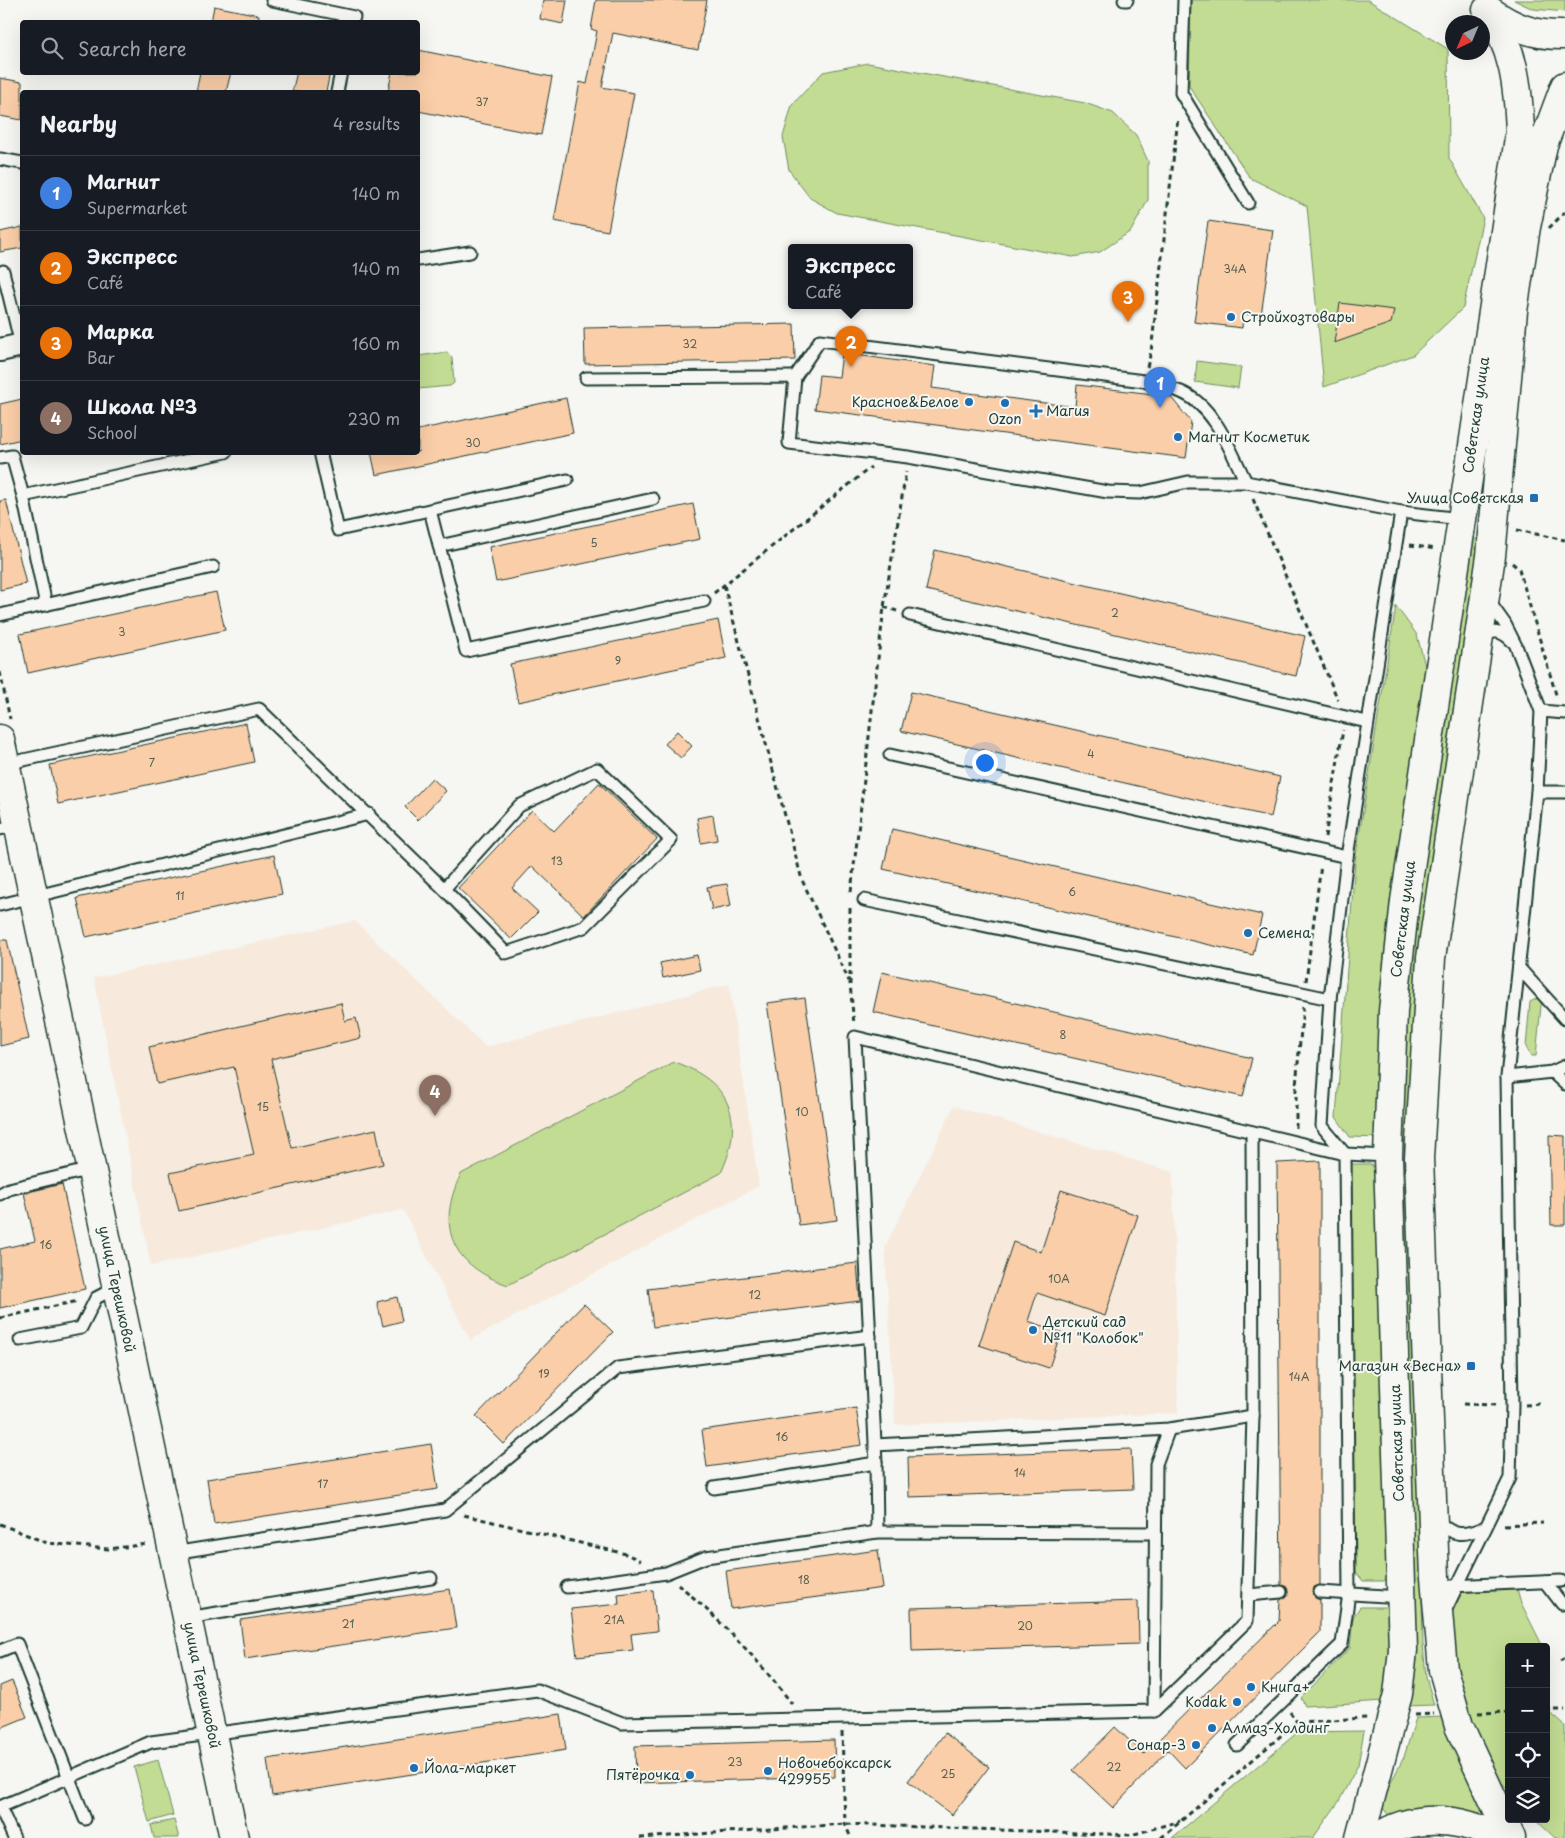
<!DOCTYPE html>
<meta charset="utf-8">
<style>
:root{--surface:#171b24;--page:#242831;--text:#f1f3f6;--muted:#9ea1a6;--line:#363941;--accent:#d93025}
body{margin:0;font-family:"Playpen Sans",sans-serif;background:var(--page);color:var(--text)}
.controls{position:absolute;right:15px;bottom:15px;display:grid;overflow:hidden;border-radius:5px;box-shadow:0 5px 20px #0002}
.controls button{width:45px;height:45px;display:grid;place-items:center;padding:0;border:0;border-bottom:1px solid var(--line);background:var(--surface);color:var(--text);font:25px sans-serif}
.compass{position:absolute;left:1445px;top:15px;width:45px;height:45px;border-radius:50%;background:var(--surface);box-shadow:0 5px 20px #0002;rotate:224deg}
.you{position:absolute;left:984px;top:762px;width:18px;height:18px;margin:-12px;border:4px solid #fff;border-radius:50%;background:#1a73e8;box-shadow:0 0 0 8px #1a73e833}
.badge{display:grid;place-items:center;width:32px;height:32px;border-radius:50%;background:var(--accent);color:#fff;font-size:16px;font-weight:700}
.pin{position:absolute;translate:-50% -41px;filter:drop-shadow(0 1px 2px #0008)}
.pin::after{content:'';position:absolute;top:26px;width:18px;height:15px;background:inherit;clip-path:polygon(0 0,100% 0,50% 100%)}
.popup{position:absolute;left:788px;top:244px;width:125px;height:65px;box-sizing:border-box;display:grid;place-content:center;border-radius:5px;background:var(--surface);filter:drop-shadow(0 1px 4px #0005);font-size:16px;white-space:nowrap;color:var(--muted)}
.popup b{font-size:19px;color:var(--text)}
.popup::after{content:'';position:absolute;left:50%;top:100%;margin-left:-10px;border:10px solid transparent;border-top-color:var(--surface)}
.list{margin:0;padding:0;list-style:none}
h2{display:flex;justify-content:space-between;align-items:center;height:65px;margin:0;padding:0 20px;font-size:21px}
h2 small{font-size:16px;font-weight:400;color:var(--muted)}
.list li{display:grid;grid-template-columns:32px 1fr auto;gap:15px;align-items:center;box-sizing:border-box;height:75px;padding:0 20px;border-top:1px solid var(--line)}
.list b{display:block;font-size:19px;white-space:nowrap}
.list p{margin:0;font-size:16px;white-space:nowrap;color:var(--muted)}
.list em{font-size:16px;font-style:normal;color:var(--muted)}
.icon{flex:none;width:28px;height:28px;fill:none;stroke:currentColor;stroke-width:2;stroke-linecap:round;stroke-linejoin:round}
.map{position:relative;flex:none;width:1565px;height:1838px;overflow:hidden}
.search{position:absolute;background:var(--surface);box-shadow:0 5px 20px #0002;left:20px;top:20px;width:400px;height:55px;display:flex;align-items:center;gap:12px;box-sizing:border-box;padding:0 18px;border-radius:5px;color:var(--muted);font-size:19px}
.panel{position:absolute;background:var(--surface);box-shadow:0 5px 20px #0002;left:20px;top:90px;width:400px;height:365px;border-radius:5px}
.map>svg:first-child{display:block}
.built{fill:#f7eadc}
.green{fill:#c2dc93;stroke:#708c64}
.building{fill:#facea8;stroke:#1f3d34}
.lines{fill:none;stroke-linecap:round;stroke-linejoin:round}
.service-casing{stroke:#1f3d34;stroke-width:15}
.minor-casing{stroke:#1f3d34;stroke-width:26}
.tertiary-casing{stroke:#1f3d34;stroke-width:31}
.primary-casing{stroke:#1f3d34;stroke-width:31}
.path{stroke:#1f3d34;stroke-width:3;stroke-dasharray:5 4;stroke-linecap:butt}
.service{stroke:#f6f6f2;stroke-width:11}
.minor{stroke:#f6f6f2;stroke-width:22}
.tertiary{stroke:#f6f6f2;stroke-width:28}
.primary{stroke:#f6f6f2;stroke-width:28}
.poi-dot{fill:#1f6fb2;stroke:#f6f6f2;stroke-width:2}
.labels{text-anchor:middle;stroke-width:4;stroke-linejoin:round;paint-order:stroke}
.number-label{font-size:11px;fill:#566151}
.poi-label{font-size:14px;fill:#1f3d34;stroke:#f6f6f2;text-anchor:start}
.street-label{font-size:14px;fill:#1f3d34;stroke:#f6f6f2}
</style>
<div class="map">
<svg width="1565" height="1838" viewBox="0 0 1565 1838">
<rect width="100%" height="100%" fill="#f6f6f2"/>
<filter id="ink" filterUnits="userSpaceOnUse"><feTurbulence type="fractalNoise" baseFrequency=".02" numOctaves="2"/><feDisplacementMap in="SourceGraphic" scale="10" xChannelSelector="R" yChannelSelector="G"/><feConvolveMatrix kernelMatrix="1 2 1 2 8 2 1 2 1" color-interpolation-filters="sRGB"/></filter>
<g filter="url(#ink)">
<!-- built -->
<g class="built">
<polygon points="355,921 486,1047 729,984 759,1186 470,1340 403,1210 151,1266 94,978"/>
<polygon points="954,1106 1173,1172 1178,1413 895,1425 885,1247"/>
</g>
<!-- green -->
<g class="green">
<polygon points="1191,0 1368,0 1448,49 1449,158 1483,218 1463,308 1413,355 1324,387 1307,206 1250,178 1189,86"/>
<polygon points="1514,0 1565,0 1565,12 1533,9"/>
<polygon points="868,63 1085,103 1113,113 1136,135 1148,161 1148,200 1131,231 1100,252 1073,257 837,213 810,198 789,170 783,137 792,105 823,72"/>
<polygon points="447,352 452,357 454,383 450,386 418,389 418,356"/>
<polygon points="1197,361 1241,367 1238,388 1195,382"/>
<polygon points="1471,538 1481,540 1411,1142 1401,1142 1402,1064 1410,956"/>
<polygon points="1396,606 1417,635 1428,677 1380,1138 1350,1137 1336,1117 1355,861"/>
<polygon points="1542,996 1536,1056 1531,1056 1526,1047 1530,1002"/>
<path d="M 674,1062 C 730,1081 746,1119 721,1173 L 508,1285 C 452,1266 435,1227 461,1174 Z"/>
<polygon points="1351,1164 1371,1164 1382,1181 1393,1569 1384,1581 1363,1581 1356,1572"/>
<polygon points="1399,1171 1412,1171 1423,1644 1426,1677 1434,1705 1405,1706"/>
<polygon points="1517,1589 1521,1603 1543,1647 1509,1647 1509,1790 1501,1782 1466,1723 1445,1623 1459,1591"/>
<polygon points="1360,1607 1386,1607 1395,1620 1384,1701 1305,1706 1301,1698 1350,1648 1353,1617"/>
<polygon points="1546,1709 1565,1726 1565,1838 1555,1838 1535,1819 1546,1819"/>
<path d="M 1445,1717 L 1487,1806 L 1473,1818 C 1440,1805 1423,1806 1390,1817 L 1380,1804 L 1404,1757 L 1416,1718 Z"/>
<polygon points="1364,1731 1358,1765 1338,1803 1313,1838 1172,1838 1298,1732"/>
<polygon points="158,1760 173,1815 149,1822 134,1767"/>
<polygon points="174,1820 179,1838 154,1838 151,1825"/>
</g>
<!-- building -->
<g class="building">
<polygon points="543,0 567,0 563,24 540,19"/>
<polygon points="596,0 707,0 698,50 613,33 602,87 634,93 608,231 554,221 580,82 587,84 597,31 591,29"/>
<polygon points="214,6 259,15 258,22 211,22"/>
<polygon points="418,50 552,77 541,135 418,111 418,92 388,92 392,72 418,72"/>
<polygon points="200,72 231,72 226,92 196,92"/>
<polygon points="297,72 330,72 326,92 292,92"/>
<polygon points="0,78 22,82 22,120 0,116"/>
<polygon points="1208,221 1273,230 1261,316 1243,314 1242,328 1194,322"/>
<polygon points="22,227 22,248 0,252 0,232"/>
<polygon points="1340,303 1394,310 1391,323 1334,343"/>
<polygon points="794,324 795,360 585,364 584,328"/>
<polygon points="842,353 935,366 932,388 1075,407 1077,385 1170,396 1191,422 1186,458 815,409 819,375 839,377"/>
<polygon points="566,398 573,433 376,475 371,452 418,452 418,430"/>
<polygon points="22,399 22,439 0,444 0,404"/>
<polygon points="6,500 26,584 0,590 0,501"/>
<polygon points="693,504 700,539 496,582 489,547"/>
<polygon points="935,550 1305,636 1296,676 926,590"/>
<polygon points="216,592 225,630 28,673 20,634"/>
<polygon points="718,620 726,658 518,702 510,664"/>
<polygon points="911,692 1280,777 1271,817 901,731"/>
<polygon points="246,723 254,762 58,804 50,765"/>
<polygon points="677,731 692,746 681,758 665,744"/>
<polygon points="432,778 446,791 418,820 405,807"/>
<polygon points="599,783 657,839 584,916 532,866 512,888 538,912 511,939 458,888 532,810 554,831"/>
<polygon points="713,815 717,840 701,843 697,818"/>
<polygon points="892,829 1262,915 1253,955 883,869"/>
<polygon points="274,855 282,894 86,937 77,898"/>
<polygon points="727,884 731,906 712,910 707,887"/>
<polygon points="0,940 7,940 29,1039 0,1046"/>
<polygon points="697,955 700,970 663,978 660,963"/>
<polygon points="882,972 1252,1058 1243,1097 873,1012"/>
<polygon points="805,998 837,1220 799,1225 767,1003"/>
<polygon points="341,1003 345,1021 356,1018 361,1038 271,1059 292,1148 376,1129 383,1164 179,1211 170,1173 254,1155 234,1067 157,1084 149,1047"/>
<polygon points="1549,1135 1565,1136 1565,1225 1551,1225"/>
<polygon points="1320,1161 1320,1585 1314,1587 1313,1592 1315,1598 1320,1600 1320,1632 1185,1768 1168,1750 1113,1808 1073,1770 1115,1727 1144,1754 1279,1621 1280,1600 1288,1595 1287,1587 1281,1585 1277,1163"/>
<polygon points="62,1184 85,1289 0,1308 0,1249 35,1241 24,1193"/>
<polygon points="1061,1190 1138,1215 1105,1316 1037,1293 1028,1321 1061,1332 1049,1368 979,1345 1013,1242 1041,1252"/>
<polygon points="857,1263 860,1301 653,1327 648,1289"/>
<polygon points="397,1297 402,1321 383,1326 377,1302"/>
<polygon points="584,1304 613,1332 504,1444 476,1416"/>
<polygon points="856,1408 862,1445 707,1467 702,1430"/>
<polygon points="431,1444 438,1489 214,1524 207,1479"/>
<polygon points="1131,1449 1133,1489 909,1497 908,1457"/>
<polygon points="878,1550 883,1588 731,1609 726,1571"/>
<polygon points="450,1589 456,1628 245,1659 240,1620"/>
<polygon points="653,1590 657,1631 631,1634 633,1650 577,1656 571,1609 619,1604 618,1594"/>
<polygon points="1138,1601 1139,1644 912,1651 911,1608"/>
<polygon points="12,1681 27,1717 0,1728 0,1686"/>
<polygon points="561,1714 566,1750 272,1796 267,1759"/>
<polygon points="945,1733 989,1767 952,1815 908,1781"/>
<polygon points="834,1740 835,1777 636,1783 635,1746"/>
</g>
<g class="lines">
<!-- service casing -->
<g class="service-casing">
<g id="service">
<polyline points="272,0 354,17 352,22"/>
<polyline points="1124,0 1127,0"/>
<polyline points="1184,0 1181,93 1248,203"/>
<polyline points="337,92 341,72"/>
<polyline points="0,159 22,163"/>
<polyline points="418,260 470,252"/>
<polyline points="3,271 21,345"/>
<path d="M 795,377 L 820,340 L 1144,381 C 1156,385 1169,387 1181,392 C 1215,406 1231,452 1246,482"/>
<polyline points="586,378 795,377 789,443 908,457 1108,492 1140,493 1188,482 1246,482 1401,512 1461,519"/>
<polyline points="320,452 338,530 567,480"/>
<polyline points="0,458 12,456 23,496"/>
<polyline points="430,510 466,651 704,601"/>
<polyline points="439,546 653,499"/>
<polyline points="46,605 23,496 226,452"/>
<polyline points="0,615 213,567"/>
<polyline points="910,615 1367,722"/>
<path d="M 1482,639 C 1493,628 1502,631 1512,641"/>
<polyline points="1541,711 1565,713"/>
<polyline points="890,755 1347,857"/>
<polyline points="5,764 259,709 444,889 519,806 597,769 671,840 584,927 506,953 444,889"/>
<polyline points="1537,792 1565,792"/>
<polyline points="0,829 18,825"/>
<polyline points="864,900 1330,999"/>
<polyline points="0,905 369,814"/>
<polyline points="1519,968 1565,1019"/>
<polyline points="1552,1072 1565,1084"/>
<polyline points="1507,1077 1552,1072 1565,1066"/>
<polyline points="0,1194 9,1189 91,1169"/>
<polyline points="20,1340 81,1328 96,1298 117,1287"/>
<polyline points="875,1445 1169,1429 1253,1416"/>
<polyline points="714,1488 876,1463"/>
<path d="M 1437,1519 C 1452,1538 1465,1536 1485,1527"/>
<polyline points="877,1532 1155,1533"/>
<polyline points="173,1553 445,1510 618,1368 870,1336"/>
<polyline points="1545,1582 1562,1604"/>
<polyline points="1451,1586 1561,1581"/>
<polyline points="567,1587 666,1573 706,1557 877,1532 876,1463 855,1037 1345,1154 1388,1156"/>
<polyline points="1320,1592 1401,1597"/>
<polyline points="1249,1595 1281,1592"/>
<polyline points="1445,1611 1510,1478 1512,1405 1507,1077 1537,792 1541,711 1516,646 1505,624 1488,600"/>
<polyline points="187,1618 431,1578"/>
<polyline points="0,1651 17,1644 85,1819"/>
<polyline points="1154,1711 1156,1464 1169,1429"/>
<polyline points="1237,1745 1342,1644 1349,1593 1345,1154 1322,1126 1330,999 1347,857 1401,512"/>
<polyline points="0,1807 151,1742 537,1690 622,1723 1154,1711 1247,1621 1253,1416 1252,1132"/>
<polyline points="0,1807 14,1838"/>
</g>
</g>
<!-- minor casing -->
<g class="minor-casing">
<polyline id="minor" points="0,350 22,345"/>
</g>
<!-- tertiary casing -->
<g class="tertiary-casing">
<polyline id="tertiary" points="0,739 234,1838"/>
</g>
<!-- primary casing -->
<g class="primary-casing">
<g id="primary">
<path d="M 1490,11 C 1513,28 1536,36 1565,35"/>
<path d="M 1360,1838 L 1398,1694 L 1403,1650 L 1388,1156 L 1393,1011 L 1405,901 L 1520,131 C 1518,86 1514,47 1487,10"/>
<path d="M 1377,1838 C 1412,1813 1462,1817 1498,1838"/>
<polyline points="1511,1838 1459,1726 1443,1670 1435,1577 1419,1158 1431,958 1491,556 1513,311 1526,227 1543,145 1565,86"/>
</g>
</g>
<!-- path -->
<g class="path">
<polyline points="1549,228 1565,212"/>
<polyline points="1147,367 1151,352 1178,118"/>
<polyline points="1253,499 1338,700"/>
<polyline points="1517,530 1565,540"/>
<polyline points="1410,545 1436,549"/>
<polyline points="1512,563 1519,569 1557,698"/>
<polyline points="724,585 802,880 849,981"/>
<polyline points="714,593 871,467"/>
<polyline points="884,607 897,611"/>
<polyline points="0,672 10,719"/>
<polyline points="1325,837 1343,730"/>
<polyline points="851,892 884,607 906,472"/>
<polyline points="850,908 850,984 854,1024"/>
<polyline points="1306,981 1321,865"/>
<polyline points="1296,1128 1296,1086 1303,1007"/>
<polyline points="0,1318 78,1301"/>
<polyline points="1463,1404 1499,1405"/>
<polyline points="1525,1405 1540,1404"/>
<polyline points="464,1515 626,1554 641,1561"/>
<polyline points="0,1524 47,1543 108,1549 148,1544"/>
<polyline points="1504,1525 1543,1523"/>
<path d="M 678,1584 C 720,1620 759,1660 792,1704"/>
<polyline points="1560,1661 1565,1658"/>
<polyline points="1546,1710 1565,1710"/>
<polyline points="1290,1712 1297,1722"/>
<polyline points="1478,1713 1509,1712"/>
<polyline points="1415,1715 1434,1714"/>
<polyline points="842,1732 845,1824 851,1838"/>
<polyline points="640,1838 845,1824 1131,1835 1180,1821"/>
<polyline points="1161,1838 1297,1722 1367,1718"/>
</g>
<!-- service -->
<use href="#service" class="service"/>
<!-- minor -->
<use href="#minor" class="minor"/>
<!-- tertiary -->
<use href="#tertiary" class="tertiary"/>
<!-- primary -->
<use href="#primary" class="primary"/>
</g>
</g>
<!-- markers -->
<g class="poi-dot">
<circle cx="1231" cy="317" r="5"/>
<circle cx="969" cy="402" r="5"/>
<circle cx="1005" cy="403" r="5"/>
<path d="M1033.5 403.5h5v5h5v5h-5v5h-5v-5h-5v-5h5z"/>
<circle cx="1178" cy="437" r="5"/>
<rect x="1529" y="493" width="10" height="10" rx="2.5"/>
<circle cx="1248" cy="933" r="5"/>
<circle cx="1033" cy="1330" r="5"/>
<rect x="1466" y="1361" width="10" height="10" rx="2.5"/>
<circle cx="1251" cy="1687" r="5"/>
<circle cx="1237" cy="1702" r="5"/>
<circle cx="1212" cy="1728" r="5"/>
<circle cx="1196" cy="1745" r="5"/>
<circle cx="414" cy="1768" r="5"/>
<circle cx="768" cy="1771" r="5"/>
<circle cx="690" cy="1775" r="5"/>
</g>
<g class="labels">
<!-- number labels -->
<g class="number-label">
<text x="482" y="106">37</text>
<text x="1235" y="273">34А</text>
<text x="690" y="348">32</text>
<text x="473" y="447">30</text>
<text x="594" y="547">5</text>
<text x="1115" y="617">2</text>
<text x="122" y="636">3</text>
<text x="618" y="665">9</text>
<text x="1091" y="758">4</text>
<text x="152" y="767">7</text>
<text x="557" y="865">13</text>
<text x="1072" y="896">6</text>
<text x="180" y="900">11</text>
<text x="1063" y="1039">8</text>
<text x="263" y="1111">15</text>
<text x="802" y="1116">10</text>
<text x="46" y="1249">16</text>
<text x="1059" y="1283">10А</text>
<text x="755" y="1299">12</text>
<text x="544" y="1378">19</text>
<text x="1299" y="1381">14А</text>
<text x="782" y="1441">16</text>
<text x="1020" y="1477">14</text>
<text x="323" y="1488">17</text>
<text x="804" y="1584">18</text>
<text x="614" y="1624">21А</text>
<text x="348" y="1628">21</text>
<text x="1025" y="1630">20</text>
<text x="735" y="1766">23</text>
<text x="1114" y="1771">22</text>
<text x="948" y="1778">25</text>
</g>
<!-- poi labels -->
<g class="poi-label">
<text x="1241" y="322">Стройхозтовары</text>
<text x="959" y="407" text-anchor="end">Красное&amp;Белое</text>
<text x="1046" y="416">Магия</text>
<text x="1005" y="424" text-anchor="middle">Ozon</text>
<text x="1188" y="442">Магнит Косметик</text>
<text x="1524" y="503" text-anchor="end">Улица Советская</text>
<text x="1258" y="938">Семена</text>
<text x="1043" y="1327">Детский сад<tspan x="1043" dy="16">№11 "Колобок"</tspan></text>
<text x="1461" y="1371" text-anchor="end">Магазин «Весна»</text>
<text x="1261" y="1692">Книга+</text>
<text x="1227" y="1707" text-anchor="end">Kodak</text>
<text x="1222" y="1733">Алмаз-Холдинг</text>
<text x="1186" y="1750" text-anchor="end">Сонар-3</text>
<text x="778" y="1768">Новочебоксарск<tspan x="778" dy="16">429955</tspan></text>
<text x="424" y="1773">Йола-маркет</text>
<text x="680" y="1780" text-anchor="end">Пятёрочка</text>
</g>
<!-- street labels -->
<g class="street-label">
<text transform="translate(1476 415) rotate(-82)" y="5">Советская улица</text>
<text transform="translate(1403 919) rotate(-83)" y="5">Советская улица</text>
<text transform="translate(117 1289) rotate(78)" y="5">улица Терешковой</text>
<text transform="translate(1397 1443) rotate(-92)" y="5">Советская улица</text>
<text transform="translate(202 1685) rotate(78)" y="5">улица Терешковой</text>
</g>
</g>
</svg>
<div class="controls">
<button>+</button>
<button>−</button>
<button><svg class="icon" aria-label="locate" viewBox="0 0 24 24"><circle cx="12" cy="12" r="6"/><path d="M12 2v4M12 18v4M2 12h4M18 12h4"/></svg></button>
<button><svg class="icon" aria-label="layers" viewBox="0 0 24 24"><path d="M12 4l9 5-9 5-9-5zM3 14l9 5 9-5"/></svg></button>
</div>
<svg class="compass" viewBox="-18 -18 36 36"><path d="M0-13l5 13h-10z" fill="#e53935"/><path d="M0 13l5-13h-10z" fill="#9ea1a6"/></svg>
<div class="you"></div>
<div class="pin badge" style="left:1160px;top:408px;background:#3f7fe0">1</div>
<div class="pin badge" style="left:851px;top:367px;background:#e8710a">2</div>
<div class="popup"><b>Экспресс</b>Café</div>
<div class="pin badge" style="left:1128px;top:322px;background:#e8710a">3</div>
<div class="pin badge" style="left:435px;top:1116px;background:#8d6e63">4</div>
<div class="search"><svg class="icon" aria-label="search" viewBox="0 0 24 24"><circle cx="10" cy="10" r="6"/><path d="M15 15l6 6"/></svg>Search here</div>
<section class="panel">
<h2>Nearby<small>4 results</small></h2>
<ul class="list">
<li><span class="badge" style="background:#3f7fe0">1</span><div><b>Магнит</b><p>Supermarket</p></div><em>140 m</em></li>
<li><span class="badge" style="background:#e8710a">2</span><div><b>Экспресс</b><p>Café</p></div><em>140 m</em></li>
<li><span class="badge" style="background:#e8710a">3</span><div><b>Марка</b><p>Bar</p></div><em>160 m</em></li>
<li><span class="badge" style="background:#8d6e63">4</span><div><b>Школа №3</b><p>School</p></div><em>230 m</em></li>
</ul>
</section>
</div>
